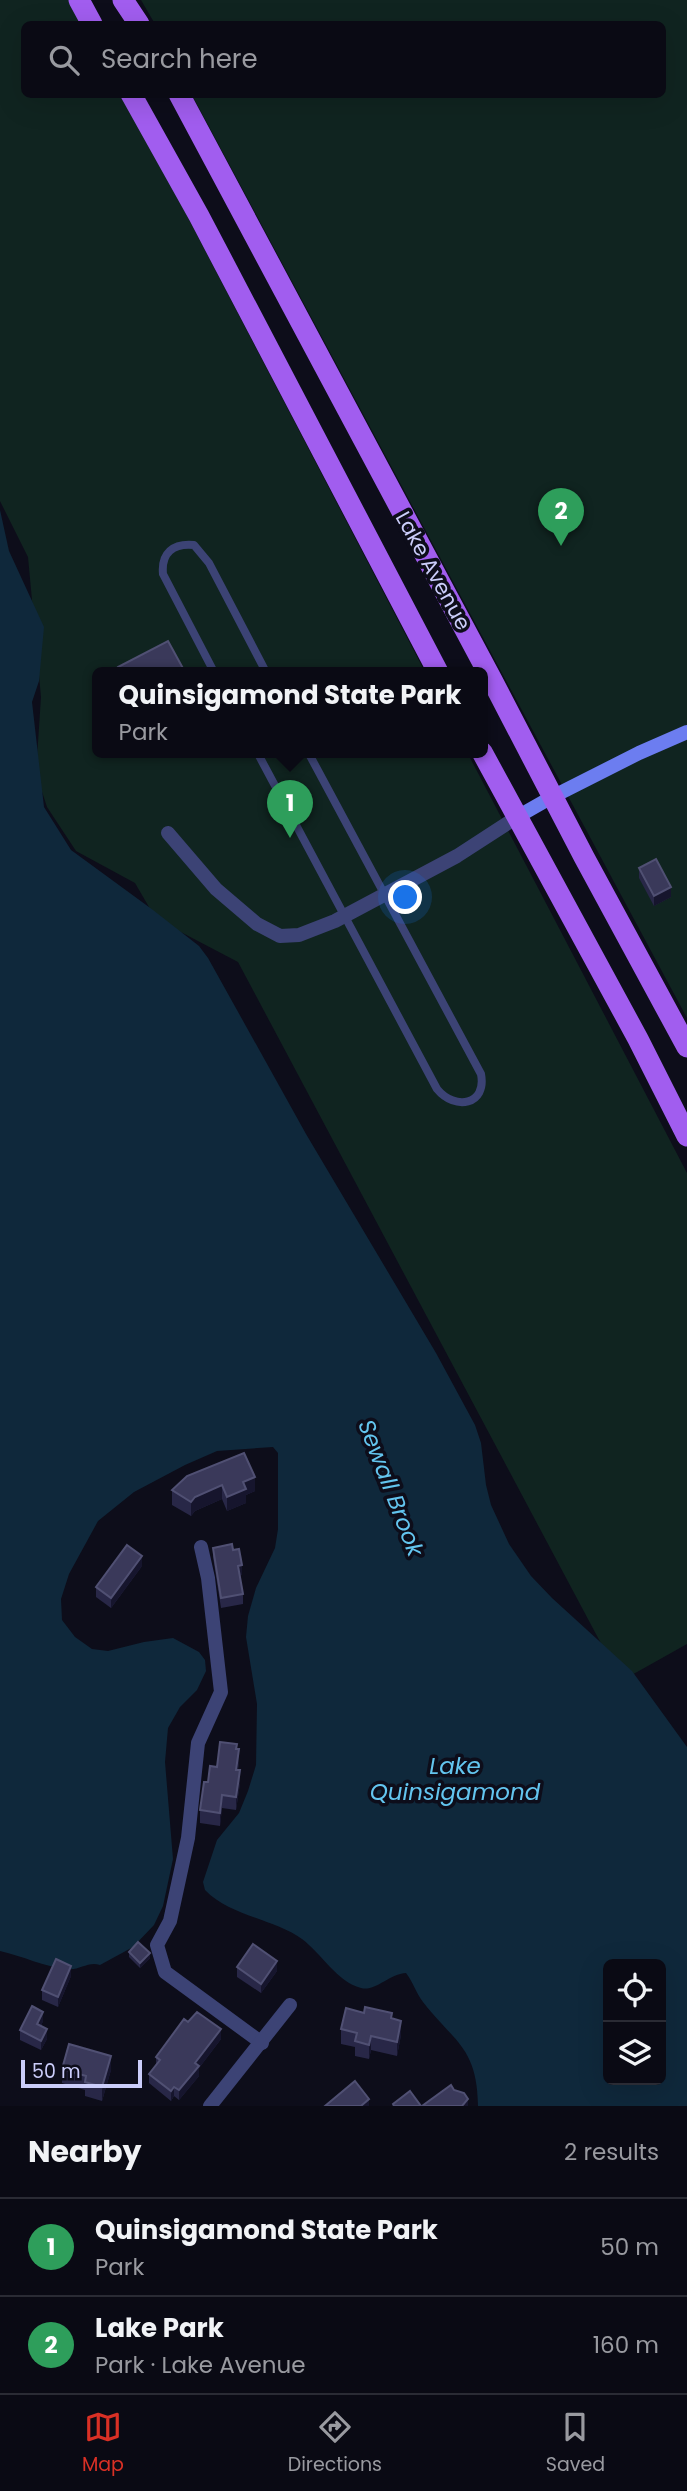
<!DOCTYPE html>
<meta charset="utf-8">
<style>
:root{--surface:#0a0a14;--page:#13131d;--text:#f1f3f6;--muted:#999aa0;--line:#2a2b34;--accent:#d93025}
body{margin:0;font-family:Poppins,sans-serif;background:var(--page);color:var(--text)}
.controls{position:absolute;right:21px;bottom:21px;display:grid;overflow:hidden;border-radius:10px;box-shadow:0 7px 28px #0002}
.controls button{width:63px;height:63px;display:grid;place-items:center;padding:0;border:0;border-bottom:2px solid var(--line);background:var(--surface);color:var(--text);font:35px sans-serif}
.scale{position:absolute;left:21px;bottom:18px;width:121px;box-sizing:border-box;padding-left:7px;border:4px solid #cbcdfa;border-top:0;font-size:19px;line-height:24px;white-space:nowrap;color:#cbcdfa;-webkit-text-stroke:5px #0d0d1a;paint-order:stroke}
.you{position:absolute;left:406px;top:898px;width:24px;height:24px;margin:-18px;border:5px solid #fff;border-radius:50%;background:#1a73e8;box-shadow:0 0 0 10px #1a73e833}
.badge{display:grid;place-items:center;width:46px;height:46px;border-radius:50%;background:var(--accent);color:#fff;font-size:23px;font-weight:700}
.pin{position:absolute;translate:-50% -58px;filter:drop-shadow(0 2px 4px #0008)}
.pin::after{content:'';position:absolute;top:37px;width:24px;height:21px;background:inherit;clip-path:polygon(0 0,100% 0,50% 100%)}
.popup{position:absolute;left:92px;top:667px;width:396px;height:91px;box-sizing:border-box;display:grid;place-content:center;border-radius:10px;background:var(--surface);filter:drop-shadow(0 2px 5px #0005);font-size:23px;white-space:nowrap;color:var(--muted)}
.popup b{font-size:26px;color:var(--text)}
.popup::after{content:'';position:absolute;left:50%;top:100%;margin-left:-14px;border:14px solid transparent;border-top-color:var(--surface)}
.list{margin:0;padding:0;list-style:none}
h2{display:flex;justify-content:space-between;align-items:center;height:91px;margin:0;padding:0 28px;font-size:30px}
h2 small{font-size:23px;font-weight:400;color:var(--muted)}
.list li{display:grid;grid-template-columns:46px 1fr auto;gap:21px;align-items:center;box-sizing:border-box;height:98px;padding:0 28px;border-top:2px solid var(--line)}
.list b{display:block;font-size:26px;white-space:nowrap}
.list p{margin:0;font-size:23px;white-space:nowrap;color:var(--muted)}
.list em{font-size:23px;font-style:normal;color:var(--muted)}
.icon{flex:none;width:38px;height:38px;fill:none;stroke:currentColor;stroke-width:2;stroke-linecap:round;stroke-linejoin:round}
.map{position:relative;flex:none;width:687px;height:2106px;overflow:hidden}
.search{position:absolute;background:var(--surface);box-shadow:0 7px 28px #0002;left:21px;right:21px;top:21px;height:77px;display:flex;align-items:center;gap:18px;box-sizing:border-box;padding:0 24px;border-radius:10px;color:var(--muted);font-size:26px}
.sheet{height:287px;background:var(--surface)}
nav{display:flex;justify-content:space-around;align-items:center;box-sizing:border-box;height:98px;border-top:2px solid var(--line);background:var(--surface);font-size:19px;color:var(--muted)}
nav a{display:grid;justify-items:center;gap:4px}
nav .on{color:var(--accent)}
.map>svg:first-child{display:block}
.green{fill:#102420}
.water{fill:#0f283b;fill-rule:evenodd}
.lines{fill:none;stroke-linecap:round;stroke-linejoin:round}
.lane{stroke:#3c4375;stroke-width:8}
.street{stroke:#3c4375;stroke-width:14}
.secondary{stroke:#6c7df0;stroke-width:14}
.primary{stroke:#a15def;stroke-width:21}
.wall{fill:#282747}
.shaded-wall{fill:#16152d}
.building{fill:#3a395a;stroke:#505073;stroke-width:2}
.labels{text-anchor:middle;stroke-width:7;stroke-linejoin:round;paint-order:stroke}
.street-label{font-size:21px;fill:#cbcdfa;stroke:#0d0d1a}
.water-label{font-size:23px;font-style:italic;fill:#63c5ef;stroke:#0d0d1a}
</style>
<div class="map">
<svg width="687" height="2106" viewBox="0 0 687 2106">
<rect width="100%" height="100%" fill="#0d0d1a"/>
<!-- green -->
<g class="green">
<polygon points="0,0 75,0 87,24 24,24 24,94 124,95 425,672 98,672 98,752 467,752 687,1173 687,1644 621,1681 238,962 156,919 135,883 76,851 47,807 36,773 41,697 28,557 0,501"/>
<polygon points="141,0 687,0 687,1018 192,95 662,94 662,24 155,24"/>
</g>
<!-- water -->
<path class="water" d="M 0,510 L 9,551 L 44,627 L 39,681 L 32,702 L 44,807 L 71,850 L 153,910 L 199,946 L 208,958 L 306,1134 L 436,1353 L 475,1425 L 481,1443 L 486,1485 L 491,1505 L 509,1544 L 531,1576 L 552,1598 L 632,1671 L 687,1747 L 687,2106 L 478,2106 C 477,2047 455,2043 423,2002 C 416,1993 413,1982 406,1973 C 389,1974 375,1992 361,1988 C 337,1982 321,1953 302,1939 C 274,1919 230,1916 205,1890 L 203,1882 L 217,1840 L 239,1813 L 248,1791 L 256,1765 L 257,1704 L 246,1637 L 248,1616 L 256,1588 L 275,1548 L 278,1529 L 278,1453 L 273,1447 L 217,1451 L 185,1465 L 134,1492 L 98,1521 L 69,1574 L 61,1599 L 62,1620 L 75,1637 L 92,1649 L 108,1651 L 144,1642 L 173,1638 L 199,1652 L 205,1660 L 206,1671 L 197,1690 L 180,1707 L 168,1728 L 165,1762 L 173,1859 L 163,1906 L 154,1925 L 133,1947 L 100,1965 C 88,1961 79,1971 67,1969 C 44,1967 23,1956 0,1951 ZM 608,1964 L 661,1964 L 661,2080 L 608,2080 Z"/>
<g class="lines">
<!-- lane -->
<g class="lane">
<path d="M 214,672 L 163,574 C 161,553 173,543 194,545 L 209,563 L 266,672"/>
<path d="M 257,752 L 437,1089 C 455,1111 487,1105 481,1074 L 308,752"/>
</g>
<!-- street -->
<g class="street">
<polyline points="168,833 216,889 257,924 280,936 299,935 335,921 457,856 517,817"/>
<polyline points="201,1547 208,1578 221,1692 198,1743 188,1838 170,1921 157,1945 165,1972 262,2043"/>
<polyline points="210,2106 290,2005"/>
</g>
<!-- secondary -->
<polyline class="secondary" points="517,817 552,797 639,753 687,732"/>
<!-- primary -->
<g class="primary">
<polyline points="79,0 92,24"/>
<polyline points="123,0 139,24"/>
<polyline points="131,94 199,216 438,672"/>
<polyline points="179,94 492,680 584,857 687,1047"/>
<polyline points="482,752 638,1039 687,1136"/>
</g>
</g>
<!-- wall -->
<g class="wall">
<polygon points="639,868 671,897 654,906 639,878"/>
<polygon points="187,1476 255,1491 246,1495 246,1503 227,1511 222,1499 195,1511 191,1516 172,1505 172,1490"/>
<polygon points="213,1548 233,1550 242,1575 239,1575 243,1594 243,1604 221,1608 213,1557"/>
<polygon points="142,1566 111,1608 96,1597 96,1587"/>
<polygon points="237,1749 239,1762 238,1770 240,1783 236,1810 222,1808 220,1826 200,1823 200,1810 208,1782 217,1767"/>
<polygon points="129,1952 150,1958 140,1968 129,1957"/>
<polygon points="237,1967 277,1971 261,1993 237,1977"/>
<polygon points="71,1976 58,2007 42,2000 42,1990"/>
<polygon points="392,2018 401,2035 397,2056 371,2050 369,2059 355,2056 355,2047 341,2044 341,2029"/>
<polygon points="43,2021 41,2026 47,2039 41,2050 20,2040 20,2030"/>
<polygon points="188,2022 221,2039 199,2068 199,2076 179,2100 174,2096 171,2101 149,2083 149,2074 156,2065 156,2057"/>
<polygon points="62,2069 111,2070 102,2101 85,2096 85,2090 62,2083"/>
</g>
<!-- shaded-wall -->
<g class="shaded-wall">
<polygon points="671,887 671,897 654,906 654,896"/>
<polygon points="255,1477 255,1491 246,1495 246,1503 227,1511 227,1497 243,1482"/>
<polygon points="222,1485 222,1499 195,1511 191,1516 191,1502 195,1497"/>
<polygon points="142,1556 142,1566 111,1608 111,1598"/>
<polygon points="242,1565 242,1575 238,1576 238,1566"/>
<polygon points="239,1749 239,1762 236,1783 236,1770"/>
<polygon points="240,1770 240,1783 236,1810 236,1797"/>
<polygon points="222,1795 222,1808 220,1826 220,1813"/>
<polygon points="150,1953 150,1958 140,1968 140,1963"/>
<polygon points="277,1961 277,1971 261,1993 261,1984"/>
<polygon points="71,1966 71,1976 58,2007 58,1997"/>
<polygon points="43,2012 43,2021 37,2034 37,2024"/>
<polygon points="401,2021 401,2035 397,2056 397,2042"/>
<polygon points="47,2029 47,2039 41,2050 41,2041"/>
<polygon points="221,2029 221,2039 199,2068 199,2076 179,2100 179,2090 195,2063"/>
<polygon points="371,2036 371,2050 369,2059 369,2045"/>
<polygon points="111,2056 111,2070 102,2101 102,2087"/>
<polygon points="174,2087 174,2096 171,2101 171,2091"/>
<polygon points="369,2099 369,2106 361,2106"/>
<polygon points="468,2099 468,2106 462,2106"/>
</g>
<!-- building -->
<g class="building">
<polygon points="168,641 185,672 120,672 118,667"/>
<polygon points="656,859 671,887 654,896 639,868"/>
<polygon points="244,1453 255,1477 243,1482 246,1489 227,1497 222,1485 195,1497 191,1502 172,1490 187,1476"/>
<polygon points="232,1544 233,1550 239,1549 242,1565 238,1566 243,1594 221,1598 213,1548"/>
<polygon points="127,1545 142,1556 111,1598 96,1587"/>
<polygon points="220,1742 237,1744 236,1749 239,1749 236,1770 240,1770 236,1797 222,1795 220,1813 200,1810 204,1782 208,1782 210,1766 217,1767"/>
<polygon points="138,1942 150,1953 140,1963 129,1952"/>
<polygon points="253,1944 277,1961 261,1984 237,1967"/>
<polygon points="56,1959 71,1966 58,1997 42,1990"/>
<polygon points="32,2006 43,2012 37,2024 47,2029 41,2041 20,2030"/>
<polygon points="365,2007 392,2013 391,2018 401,2021 397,2042 371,2036 369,2045 355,2041 357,2033 341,2029 346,2008 364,2013"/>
<polygon points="197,2012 221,2029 195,2063 199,2066 179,2090 174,2087 171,2091 149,2074 160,2060 156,2057 184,2019 188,2022"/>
<polygon points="69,2044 111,2056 102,2087 85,2082 86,2076 62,2069"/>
<polygon points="355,2081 369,2099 361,2106 325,2106"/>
<polygon points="451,2085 454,2090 464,2093 468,2099 462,2106 422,2106"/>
<polygon points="410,2091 421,2106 394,2106 393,2104"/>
</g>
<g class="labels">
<!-- street labels -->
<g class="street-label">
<text transform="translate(433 571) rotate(61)" y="7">Lake Avenue</text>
</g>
<!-- water labels -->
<g class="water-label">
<text transform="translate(391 1488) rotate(69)" y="8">Sewall Brook</text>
<text x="455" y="1774">Lake<tspan x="455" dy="26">Quinsigamond</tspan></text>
</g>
</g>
</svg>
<div class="controls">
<button><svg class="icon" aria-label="locate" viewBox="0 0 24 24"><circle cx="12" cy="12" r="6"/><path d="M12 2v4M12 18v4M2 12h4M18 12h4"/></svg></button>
<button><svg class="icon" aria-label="layers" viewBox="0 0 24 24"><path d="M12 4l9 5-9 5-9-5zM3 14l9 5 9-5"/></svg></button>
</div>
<div class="scale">50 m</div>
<div class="you"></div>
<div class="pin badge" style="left:290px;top:838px;background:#2e9e5b">1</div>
<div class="popup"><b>Quinsigamond State Park</b>Park</div>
<div class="pin badge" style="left:561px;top:546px;background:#2e9e5b">2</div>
<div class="search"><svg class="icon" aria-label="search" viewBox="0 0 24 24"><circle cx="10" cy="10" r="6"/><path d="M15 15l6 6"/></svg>Search here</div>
</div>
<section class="sheet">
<h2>Nearby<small>2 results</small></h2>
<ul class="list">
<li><span class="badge" style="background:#2e9e5b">1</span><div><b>Quinsigamond State Park</b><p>Park</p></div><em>50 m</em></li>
<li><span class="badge" style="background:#2e9e5b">2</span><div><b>Lake Park</b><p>Park · Lake Avenue</p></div><em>160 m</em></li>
</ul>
</section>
<nav>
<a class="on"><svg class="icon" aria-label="map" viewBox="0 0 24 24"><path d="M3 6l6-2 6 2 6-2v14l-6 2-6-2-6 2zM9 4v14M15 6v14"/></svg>Map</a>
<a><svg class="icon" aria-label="directions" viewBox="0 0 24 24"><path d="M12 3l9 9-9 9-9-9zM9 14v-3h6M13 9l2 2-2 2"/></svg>Directions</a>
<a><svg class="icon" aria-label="saved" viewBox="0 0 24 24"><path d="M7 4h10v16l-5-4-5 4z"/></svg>Saved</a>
</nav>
